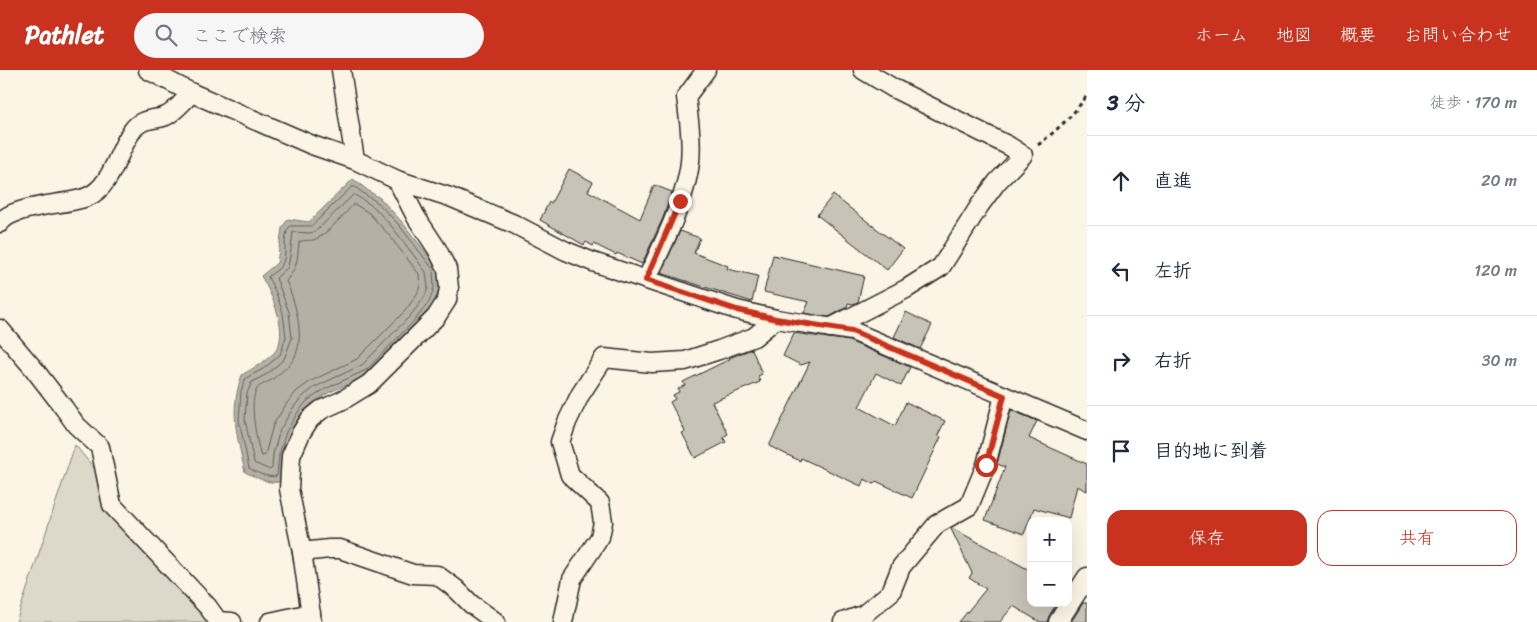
<!DOCTYPE html>
<html lang="ja">
<meta charset="utf-8">
<style>
:root{--surface:#fff;--page:#f6f6f7;--text:#1f2937;--muted:#747a83;--line:#e0e1e3;--accent:#c8321e}
body{margin:0;font-family:Sriracha,"Klee One",sans-serif;background:var(--page);color:var(--text)}
.controls{position:absolute;right:15px;bottom:15px;display:grid;overflow:hidden;border-radius:10px;box-shadow:0 5px 20px #0002}
.controls button{width:45px;height:45px;display:grid;place-items:center;padding:0;border:0;border-bottom:1px solid var(--line);background:var(--surface);color:var(--text);font:25px sans-serif}
.stop{position:absolute;width:15px;height:15px;margin:-11px;border:4px solid #c8321e;border-radius:50%;background:#fff}
.stop.end{background:#c8321e;border-color:#fff;box-shadow:0 1px 5px #0008}
.list{margin:0;padding:0;list-style:none}
h2{display:flex;justify-content:space-between;align-items:center;height:65px;margin:0;padding:0 20px;font-size:21px}
h2 small{font-size:16px;font-weight:400;color:var(--muted)}
.list li{display:grid;grid-template-columns:32px 1fr auto;gap:15px;align-items:center;box-sizing:border-box;height:90px;padding:0 20px;border-top:1px solid var(--line)}
.list b{display:block;font-size:19px;white-space:nowrap}
.list em{font-size:16px;font-style:normal;color:var(--muted)}
.actions{display:flex;gap:10px;padding:15px 20px}
.actions a{flex:1;padding:11px 0;border:1px solid var(--accent);border-radius:15px;text-align:center;font-size:18px;color:var(--accent)}
.actions .main{background:var(--accent);color:#fff}
.icon{flex:none;width:28px;height:28px;fill:none;stroke:currentColor;stroke-width:2;stroke-linecap:round;stroke-linejoin:round}
.map{position:relative;flex:none;width:1087px;height:552px;overflow:hidden}
header{display:flex;align-items:center;gap:30px;box-sizing:border-box;height:70px;padding:0 25px;background:var(--accent);color:#fff}
header strong{font-size:24px}
nav{display:flex;gap:28px;margin-inline-start:auto;font-size:18px}
.search{width:350px;height:45px;background:var(--page);display:flex;align-items:center;gap:12px;box-sizing:border-box;padding:0 18px;border-radius:28px;color:var(--muted);font-size:19px}
main{display:flex}
aside{flex:1;background:var(--surface)}
.map>svg:first-child{display:block}
.green{fill:#ded8ca;stroke:#84827a}
.water{fill:#b4b0a5;stroke:#7d7b74}
.lines{fill:none;stroke-linecap:round;stroke-linejoin:round}
.shore{stroke:#62605c;stroke-width:1}
.building{fill:#c8c3b7;stroke:#2b2b2b}
.minor-casing{stroke:#2b2b2b;stroke-width:21}
.path{stroke:#2b2b2b;stroke-width:3;stroke-dasharray:4 4;stroke-linecap:butt}
.minor{stroke:#fcf5e5;stroke-width:18}
.route{stroke:#c8321e;stroke-width:6}
</style>
<header>
<strong>Pathlet</strong>
<div class="search"><svg class="icon" aria-label="search" viewBox="0 0 24 24"><circle cx="10" cy="10" r="6"/><path d="M15 15l6 6"/></svg>ここで検索</div>
<nav><a>ホーム</a><a>地図</a><a>概要</a><a>お問い合わせ</a></nav>
</header>
<main>
<div class="map">
<svg width="1087" height="552" viewBox="0 0 1087 552">
<rect width="100%" height="100%" fill="#fcf5e5"/>
<filter id="ink" filterUnits="userSpaceOnUse"><feTurbulence type="fractalNoise" baseFrequency=".02" numOctaves="2"/><feDisplacementMap in="SourceGraphic" scale="10" xChannelSelector="R" yChannelSelector="G"/><feConvolveMatrix kernelMatrix="1 2 1 2 8 2 1 2 1" color-interpolation-filters="sRGB"/></filter>
<g filter="url(#ink)">
<!-- green -->
<polygon class="green" points="75,375 222,552 16,552"/>
<!-- water -->
<path class="water" d="M 353,109 L 370,122 L 380,128 L 402,152 L 438,198 L 439,219 L 434,234 L 419,253 L 368,305 L 328,323 L 311,334 L 302,344 L 290,364 L 282,406 L 279,412 C 268,414 255,407 245,402 C 237,366 229,341 242,305 C 253,298 265,292 274,283 C 291,264 271,223 261,206 L 277,193 L 282,158 L 288,149 L 309,152 Z"/>
<g class="lines">
<!-- shore -->
<g class="shore">
<path d="M 352,117 L 355,117 L 367,126 L 377,132 L 399,155 L 433,199 L 434,218 L 429,232 L 415,250 L 366,300 L 325,319 L 307,331 L 298,342 L 286,362 L 279,385 L 277,406 C 268,408 256,403 249,398 L 239,350 L 241,321 L 246,308 L 263,299 L 280,285 L 286,267 L 283,243 L 276,223 L 268,207 C 272,203 278,200 281,196 C 289,185 281,167 290,156 L 311,156 Z"/>
<polygon points="355,125 374,137 394,159 426,202 428,218 424,228 410,246 362,295 315,317 302,327 293,338 280,360 273,384 272,398 270,400 254,393 245,350 247,323 252,312 267,304 284,289 292,268 289,242 276,208 288,197 290,186 293,162 309,163 315,162 352,126"/>
<path d="M 353,135 L 356,135 L 369,143 L 388,164 L 419,204 L 420,216 L 417,224 L 405,241 L 357,289 L 311,311 L 297,321 L 287,333 L 273,355 L 265,385 L 262,386 L 260,384 C 257,369 248,332 257,319 C 259,315 266,313 270,311 C 276,307 282,301 288,296 C 309,277 296,233 286,211 C 298,196 297,192 299,172 C 305,169 312,172 318,168 C 329,162 344,144 353,135 Z"/>
</g>
</g>
<!-- building -->
<g class="building">
<polygon points="569,99 593,112 588,121 640,149 654,115 672,122 663,148 642,194 617,183 616,185 594,174 593,176 586,172 584,175 540,150 549,132 551,133"/>
<polygon points="833,125 903,179 887,200 817,145"/>
<polygon points="680,161 700,168 694,183 728,196 727,199 758,206 752,232 661,203"/>
<polygon points="773,185 864,206 858,232 853,234 848,233 847,237 829,247 804,243 809,232 764,222"/>
<polygon points="906,242 932,255 920,279 894,267"/>
<polygon points="794,263 849,271 910,297 901,316 876,303 859,337 895,356 906,332 945,351 938,365 941,367 912,428 876,411 874,414 864,409 861,416 801,388 800,391 769,376 810,292 801,295 783,286"/>
<polygon points="752,279 762,304 758,306 760,312 712,332 728,364 723,367 726,372 695,388 682,363 685,362 683,357 670,332 675,329 673,325 679,322 678,319 685,315 683,312 730,289 729,288"/>
<polygon points="1011,340 1037,351 1029,368 1087,394 1087,421 1077,416 1069,448 1034,438 1024,464 985,450 1005,397 997,394"/>
<polygon points="952,458 1031,501 1031,533 1057,533 1049,546 1047,552 1040,552 1013,536 1000,552 959,552 986,519 969,508 972,503 951,459"/>
<polygon points="1083,533 1087,533 1087,552 1071,552"/>
</g>
<g class="lines">
<!-- minor casing -->
<g class="minor-casing">
<g id="minor">
<polyline points="148,0 192,23 312,75 355,90 397,110 450,127 514,154 566,181 593,192 737,240 776,249 852,261 1087,361"/>
<polyline points="341,0 355,90"/>
<path d="M 0,153 C 11,135 68,135 87,127 C 112,117 118,80 132,61 C 141,47 154,51 166,46 C 174,43 185,29 192,23"/>
<path d="M 646,210 C 662,177 686,129 690,92 C 692,70 689,49 686,27 L 706,0"/>
<polyline points="830,258 906,219 941,197 980,135 997,112 1023,85 1009,76 893,18 863,0"/>
<polyline points="0,259 34,299 64,338 76,355 100,377 112,435 208,537 218,551 232,552"/>
<polyline points="302,482 329,479 340,479 413,504 437,505 456,519 471,534 496,552"/>
<polyline points="270,552 311,543"/>
<polyline points="312,552 302,482 289,419 291,386 301,363 310,349 321,340 343,330 369,314 436,247 447,230 449,218 447,199 437,179 416,147 397,110"/>
<polyline points="563,552 572,509 600,467 603,452 600,433 570,405 560,372 567,352 580,325 604,288 652,293 685,291 719,280 754,267 776,249"/>
<polyline points="843,552 863,545 891,522 901,497 937,454 969,436 986,395 1004,326"/>
<polyline points="1058,552 1087,507"/>
</g>
</g>
<!-- path -->
<path class="path" d="M 1038,75 C 1057,60 1074,45 1087,25"/>
<!-- minor -->
<use href="#minor" class="minor"/>
</g>
</g>
<g class="lines" filter="url(#ink)">
<!-- route -->
<polyline class="route" points="680,131 646,210 737,240 776,249 852,261 1004,326 986,395"/>
</g>
</svg>
<div class="controls">
<button>+</button>
<button>−</button>
</div>
<div class="stop" style="left:986px;top:395px"></div>
<div class="stop end" style="left:680px;top:131px"></div>
</div>
<aside>
<h2>3 分<small>徒歩 · 170 m</small></h2>
<ul class="list">
<li><svg class="icon" aria-label="ahead" viewBox="0 0 24 24"><path d="M12 20V5M6 11l6-6 6 6"/></svg><div><b>直進</b></div><em>20 m</em></li>
<li><svg class="icon" aria-label="left" viewBox="0 0 24 24"><path d="M17 20v-9H6M10 6l-5 5 5 5"/></svg><div><b>左折</b></div><em>120 m</em></li>
<li><svg class="icon" aria-label="right" viewBox="0 0 24 24"><path d="M7 20v-9h11M14 6l5 5-5 5"/></svg><div><b>右折</b></div><em>30 m</em></li>
<li><svg class="icon" aria-label="arrive" viewBox="0 0 24 24"><path d="M6 21V4h12l-3 4 3 4H6"/></svg><div><b>目的地に到着</b></div></li>
</ul>
<div class="actions"><a class="main">保存</a><a>共有</a></div>
</aside>
</main>
